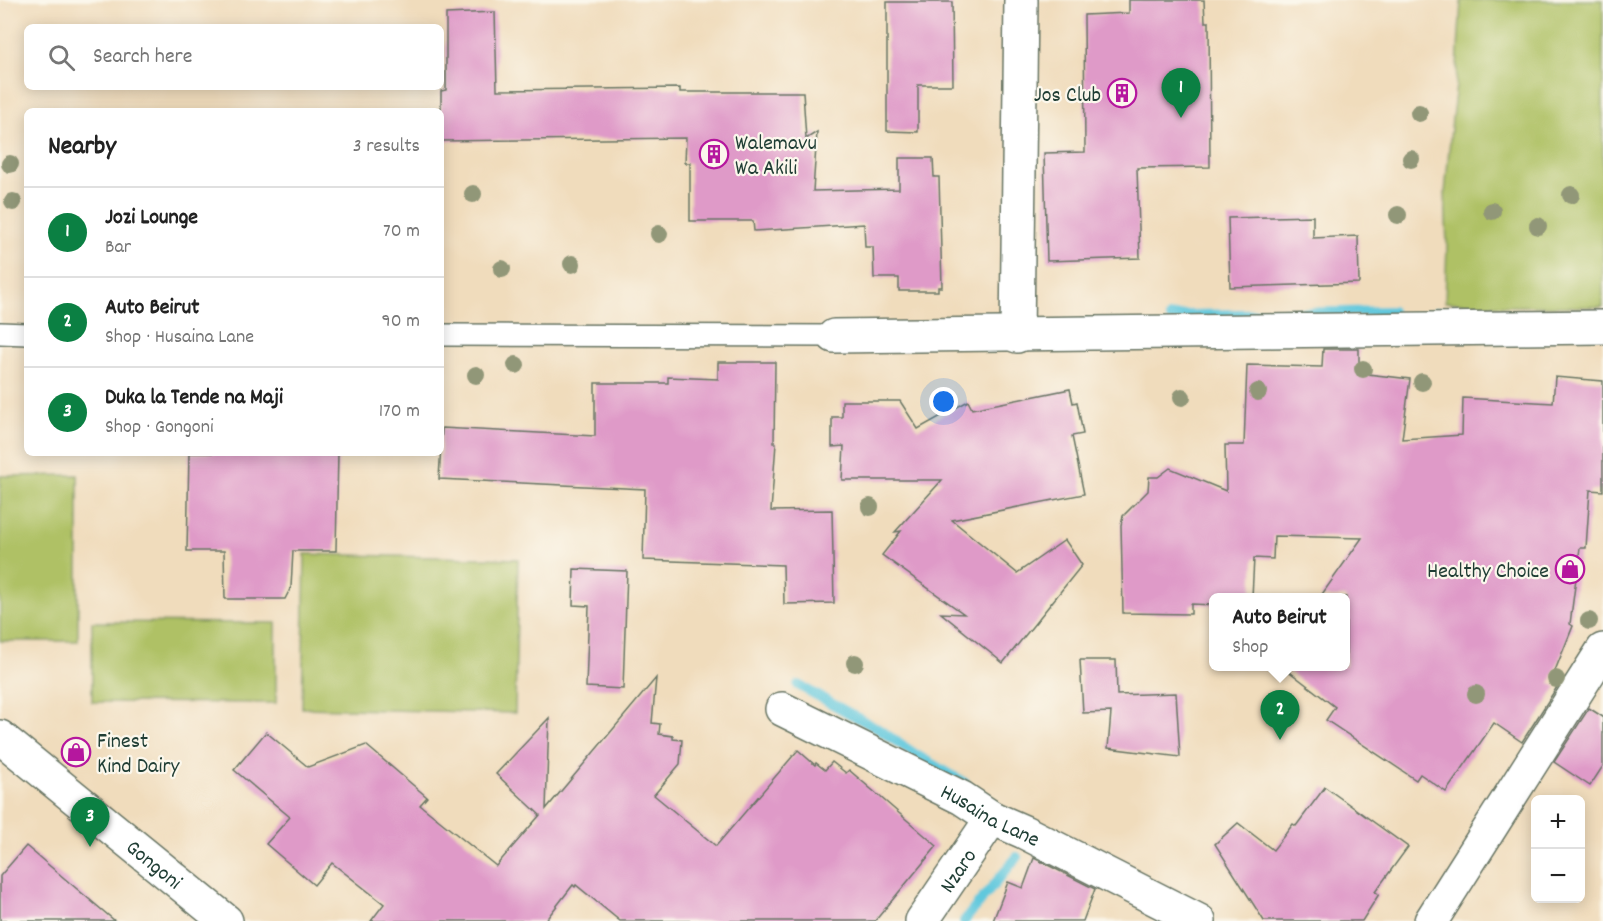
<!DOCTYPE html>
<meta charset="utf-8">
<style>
:root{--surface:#fff;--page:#f6f6f6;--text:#222;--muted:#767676;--line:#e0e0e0;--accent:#0b8043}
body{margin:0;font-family:Dekko,sans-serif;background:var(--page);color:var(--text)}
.controls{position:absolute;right:18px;bottom:18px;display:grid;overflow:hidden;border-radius:9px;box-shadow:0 3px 15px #0003}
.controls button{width:54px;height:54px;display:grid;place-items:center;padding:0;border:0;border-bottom:2px solid var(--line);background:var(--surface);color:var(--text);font:30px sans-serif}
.you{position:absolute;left:944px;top:402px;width:21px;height:21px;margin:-15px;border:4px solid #fff;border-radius:50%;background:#1a73e8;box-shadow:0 0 0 9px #1a73e833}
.badge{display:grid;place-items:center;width:39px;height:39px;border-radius:50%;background:var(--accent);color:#fff;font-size:20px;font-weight:700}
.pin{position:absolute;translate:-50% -50px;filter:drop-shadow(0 2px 3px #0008)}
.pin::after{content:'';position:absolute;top:32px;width:21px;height:18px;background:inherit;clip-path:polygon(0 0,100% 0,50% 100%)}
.popup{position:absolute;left:1209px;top:593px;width:141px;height:78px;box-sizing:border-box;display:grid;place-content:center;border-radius:9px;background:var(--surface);filter:drop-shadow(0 2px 4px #0005);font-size:20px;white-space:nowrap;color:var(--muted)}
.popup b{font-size:22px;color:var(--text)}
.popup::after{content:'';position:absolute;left:50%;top:100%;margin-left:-12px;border:12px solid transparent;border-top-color:var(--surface)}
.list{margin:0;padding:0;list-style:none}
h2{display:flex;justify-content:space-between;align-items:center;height:78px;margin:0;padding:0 24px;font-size:26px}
h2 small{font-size:20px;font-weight:400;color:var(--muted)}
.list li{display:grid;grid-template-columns:39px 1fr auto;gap:18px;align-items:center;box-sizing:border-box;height:90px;padding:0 24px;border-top:2px solid var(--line)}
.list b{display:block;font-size:22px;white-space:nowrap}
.list p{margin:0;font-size:20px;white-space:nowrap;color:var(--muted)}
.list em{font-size:20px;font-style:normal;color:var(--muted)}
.icon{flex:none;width:33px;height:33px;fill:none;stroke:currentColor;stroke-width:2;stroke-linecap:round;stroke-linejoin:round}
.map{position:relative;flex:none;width:1603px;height:921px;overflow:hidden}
.search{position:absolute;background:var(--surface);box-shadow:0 3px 15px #0003;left:24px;top:24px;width:420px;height:66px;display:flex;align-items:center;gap:15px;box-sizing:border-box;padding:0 21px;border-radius:9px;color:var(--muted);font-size:22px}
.panel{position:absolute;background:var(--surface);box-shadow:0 3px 15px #0003;left:24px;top:108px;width:420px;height:348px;border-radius:9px}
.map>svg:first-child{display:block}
.green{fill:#afc165;stroke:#677f4c;stroke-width:1.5}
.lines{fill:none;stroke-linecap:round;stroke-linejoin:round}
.stream{stroke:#61c8dd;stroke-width:10}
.building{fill:#df9ac8}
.service-casing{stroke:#687564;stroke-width:24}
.minor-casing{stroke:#687564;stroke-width:36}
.tertiary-casing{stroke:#687564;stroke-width:36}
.service{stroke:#fff;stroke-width:21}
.minor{stroke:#fff;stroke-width:33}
.tertiary{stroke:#fff;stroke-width:33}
.tree{fill:#919778}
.labels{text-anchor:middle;stroke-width:4.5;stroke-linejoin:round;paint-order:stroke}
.poi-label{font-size:22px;fill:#1f3d34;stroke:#fbf7ec;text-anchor:end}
.street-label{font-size:22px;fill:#1f3d34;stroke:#fbf7ec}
</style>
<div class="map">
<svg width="1603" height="921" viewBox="0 0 1603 921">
<rect width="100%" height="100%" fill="#fbf7ec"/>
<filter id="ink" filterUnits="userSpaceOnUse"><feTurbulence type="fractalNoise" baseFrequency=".0167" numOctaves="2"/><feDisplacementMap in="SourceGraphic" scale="12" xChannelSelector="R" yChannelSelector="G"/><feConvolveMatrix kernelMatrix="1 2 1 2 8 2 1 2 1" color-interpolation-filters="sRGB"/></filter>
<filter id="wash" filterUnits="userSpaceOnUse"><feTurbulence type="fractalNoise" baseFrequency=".008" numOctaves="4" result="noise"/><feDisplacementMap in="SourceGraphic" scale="24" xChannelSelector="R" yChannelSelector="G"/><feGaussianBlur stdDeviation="1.35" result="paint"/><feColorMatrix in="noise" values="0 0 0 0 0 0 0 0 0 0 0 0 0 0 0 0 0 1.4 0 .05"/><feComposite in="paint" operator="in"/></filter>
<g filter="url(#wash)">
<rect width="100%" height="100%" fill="#f0dcbc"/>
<!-- green -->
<g class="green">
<polygon points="1461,0 1603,0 1603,307 1505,306 1445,302 1447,245 1445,193 1452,118 1456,85"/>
<polygon points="78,475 78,641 0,641 0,476"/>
<polygon points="305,554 518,559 515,713 302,708"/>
<polygon points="92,622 276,623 276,703 92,702"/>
</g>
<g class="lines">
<!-- stream -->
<g class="stream">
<polyline points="1436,312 1471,313"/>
<polyline points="1170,317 1189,315 1392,311"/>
<polyline points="798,685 878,729 915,754 965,783"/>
<polyline points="964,921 1017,857"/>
</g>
</g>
<g id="blocks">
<!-- building -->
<g class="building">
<polygon points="1129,0 1204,0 1205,22 1209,22 1210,167 1137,168 1140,258 1047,261 1044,153 1085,152 1084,15 1129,13"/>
<polygon points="887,2 952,2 953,85 918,85 918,132 887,131"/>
<polygon points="495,12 497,90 680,88 680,92 803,92 806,139 817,132 813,191 899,189 899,158 933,158 934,177 939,177 942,287 938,287 938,291 899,291 899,278 874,278 873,247 865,247 864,224 754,231 753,221 690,221 690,163 685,163 686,138 441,141 441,91 446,90 446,14"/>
<polygon points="1313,216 1313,238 1358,236 1359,283 1230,287 1228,218"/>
<polygon points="1323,349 1359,349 1359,373 1410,379 1402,439 1462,435 1463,398 1553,403 1555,377 1603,381 1603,491 1590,490 1586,548 1580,548 1570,624 1573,626 1550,683 1557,687 1522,742 1494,723 1446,792 1420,774 1416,780 1326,720 1335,707 1282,666 1346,666 1346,597 1320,597 1362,538 1274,536 1273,559 1254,558 1252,597 1214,597 1214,605 1191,604 1191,614 1123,613 1121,525 1123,516 1148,491 1149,477 1158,477 1170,468 1226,491 1225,445 1244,445 1247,365 1322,367"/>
<polygon points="718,362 775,362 774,443 776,443 771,511 832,510 834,603 784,604 783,565 643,560 645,489 439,479 442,428 595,436 595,383 668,383 668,377 718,379"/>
<polygon points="1070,389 1073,403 1077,402 1083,434 1072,436 1084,494 952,520 1017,573 1065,540 1082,565 1003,663 941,613 964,614 882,555 901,531 895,532 942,480 842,480 844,446 832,447 832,417 842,417 842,401 900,401 918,429 968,401 972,409"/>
<polygon points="189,453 338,453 336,551 293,551 291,587 285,599 225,599 224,551 187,551"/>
<polygon points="574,569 627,571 623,689 586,687 589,606 573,605"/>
<polygon points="1080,660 1116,660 1117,695 1176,693 1180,757 1108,748 1111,712 1083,713"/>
<polygon points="656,678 652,723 660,724 659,734 673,736 673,739 682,740 680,764 654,795 716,846 798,750 815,765 816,763 825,770 832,762 846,773 849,770 937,846 875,921 620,921 576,885 575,887 573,885 545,921 371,921 384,904 332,863 314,885 266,844 290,817 234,770 266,732 308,767 366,745 427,797 420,805 496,866 540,815 496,774 549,718 546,809"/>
<polygon points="1589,708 1603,717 1603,766 1590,786 1554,762"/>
<polygon points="1325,787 1408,847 1375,892 1379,894 1362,921 1264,921 1215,844 1238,823 1273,850 1293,824 1296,826"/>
<polygon points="26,846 115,921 0,921 0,876"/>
<polygon points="1034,858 1095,889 1083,921 993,921 1008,882 1023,888"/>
</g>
</g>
</g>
<g filter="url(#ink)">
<use href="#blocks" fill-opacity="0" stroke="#687564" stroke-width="1.5"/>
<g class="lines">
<!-- service casing -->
<g class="service-casing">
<g id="service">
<polyline points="0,333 27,334"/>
<polyline points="441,335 834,336"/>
</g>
</g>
<!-- minor casing -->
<g class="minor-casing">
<g id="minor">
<polyline points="834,336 1603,327"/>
<polyline points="1017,336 1021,0"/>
<path id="s1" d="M 782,709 L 962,798 L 992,818 L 1024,832 L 1199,921"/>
<path id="s2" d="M 0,737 L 226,921"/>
<path id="s3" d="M 922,921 L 992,818"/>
</g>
</g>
<!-- tertiary casing -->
<g class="tertiary-casing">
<polyline id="tertiary" points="1431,921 1603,650"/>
</g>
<!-- service -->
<use href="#service" class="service"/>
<!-- minor -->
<use href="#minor" class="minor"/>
<!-- tertiary -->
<use href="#tertiary" class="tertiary"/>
</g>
<!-- trees -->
<g class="tree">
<circle cx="1419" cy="113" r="9"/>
<circle cx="1411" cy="159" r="9"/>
<circle cx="10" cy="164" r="9"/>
<circle cx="473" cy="194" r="9"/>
<circle cx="1571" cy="195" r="9"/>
<circle cx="13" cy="202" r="9"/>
<circle cx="1492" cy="211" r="9"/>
<circle cx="1398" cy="215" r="9"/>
<circle cx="1538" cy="226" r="9"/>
<circle cx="659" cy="234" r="9"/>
<circle cx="572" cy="264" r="9"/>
<circle cx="502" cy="269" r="9"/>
<circle cx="516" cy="365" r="9"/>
<circle cx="1363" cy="369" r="9"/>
<circle cx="476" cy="375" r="9"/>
<circle cx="1422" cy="382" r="9"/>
<circle cx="1258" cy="392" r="9"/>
<circle cx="1182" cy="397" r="9"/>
<circle cx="870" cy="507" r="9"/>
<circle cx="1589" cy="621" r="9"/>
<circle cx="855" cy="663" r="9"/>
<circle cx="1556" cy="679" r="9"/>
<circle cx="1476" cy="694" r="9"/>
</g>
</g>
<!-- icons -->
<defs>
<g id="building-ring" transform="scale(1.5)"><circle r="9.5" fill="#fbf7ec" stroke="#b5179e" stroke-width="1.5"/><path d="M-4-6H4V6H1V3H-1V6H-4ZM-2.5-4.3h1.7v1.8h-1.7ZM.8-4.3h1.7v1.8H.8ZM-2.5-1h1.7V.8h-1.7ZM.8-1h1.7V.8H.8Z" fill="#b5179e"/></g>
<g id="shop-ring" transform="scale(1.5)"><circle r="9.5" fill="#fbf7ec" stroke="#b5179e" stroke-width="1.5"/><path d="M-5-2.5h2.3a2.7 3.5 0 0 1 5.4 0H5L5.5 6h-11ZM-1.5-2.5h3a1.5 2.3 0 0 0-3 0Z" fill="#b5179e"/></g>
</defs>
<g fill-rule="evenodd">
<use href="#building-ring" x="1122" y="93"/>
<use href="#building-ring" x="714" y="154"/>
<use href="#shop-ring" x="1570" y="569"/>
<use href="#shop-ring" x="76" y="752"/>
</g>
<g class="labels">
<!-- poi labels -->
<g class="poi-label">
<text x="1101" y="101">Jos Club</text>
<text x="735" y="149" text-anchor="start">Walemavu<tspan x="735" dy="25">Wa Akili</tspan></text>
<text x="1549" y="577">Healthy Choice</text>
<text x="97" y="747" text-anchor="start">Finest<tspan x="97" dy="25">Kind Dairy</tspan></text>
</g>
<!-- street labels -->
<g class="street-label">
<text dy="8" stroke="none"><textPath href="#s1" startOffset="234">Husaina Lane</textPath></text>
<text dy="8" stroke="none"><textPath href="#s2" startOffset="200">Gongoni</textPath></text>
<text dy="8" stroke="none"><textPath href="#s3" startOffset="62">Nzaro</textPath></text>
</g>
</g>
</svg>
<div class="controls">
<button>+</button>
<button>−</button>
</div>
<div class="you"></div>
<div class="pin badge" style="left:1181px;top:118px">1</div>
<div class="pin badge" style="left:1280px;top:740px">2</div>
<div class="popup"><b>Auto Beirut</b>Shop</div>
<div class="pin badge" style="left:90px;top:847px">3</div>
<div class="search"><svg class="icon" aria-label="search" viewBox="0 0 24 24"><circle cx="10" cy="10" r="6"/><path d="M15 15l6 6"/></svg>Search here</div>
<section class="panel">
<h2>Nearby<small>3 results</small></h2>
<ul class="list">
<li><span class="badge">1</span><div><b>Jozi Lounge</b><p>Bar</p></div><em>70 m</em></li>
<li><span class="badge">2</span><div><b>Auto Beirut</b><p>Shop · Husaina Lane</p></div><em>90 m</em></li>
<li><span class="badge">3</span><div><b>Duka la Tende na Maji</b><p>Shop · Gongoni</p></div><em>170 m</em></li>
</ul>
</section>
</div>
